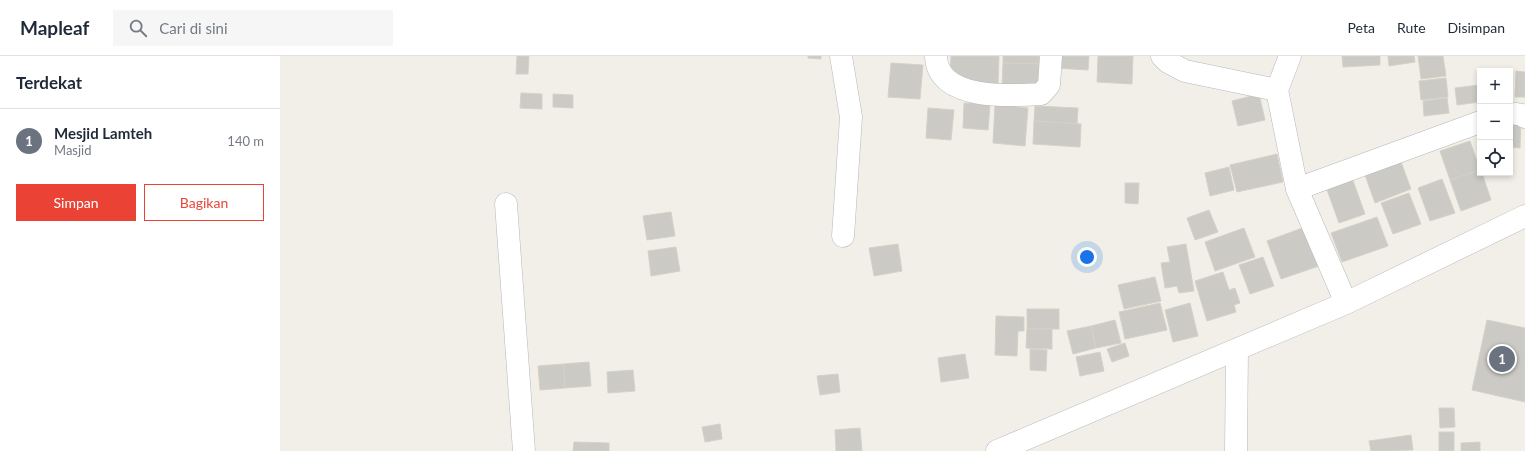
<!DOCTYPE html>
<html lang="id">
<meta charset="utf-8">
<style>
:root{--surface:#fff;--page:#f6f6f7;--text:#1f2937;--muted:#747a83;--line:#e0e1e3;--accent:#ea4335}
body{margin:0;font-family:Lato,sans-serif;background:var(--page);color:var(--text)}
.controls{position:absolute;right:12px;top:12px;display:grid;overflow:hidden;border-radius:0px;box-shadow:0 2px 6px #0003}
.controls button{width:36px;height:36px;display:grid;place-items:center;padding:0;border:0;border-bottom:1px solid var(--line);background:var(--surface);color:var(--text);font:20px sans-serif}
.you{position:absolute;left:807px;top:201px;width:14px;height:14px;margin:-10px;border:3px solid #fff;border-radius:50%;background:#1a73e8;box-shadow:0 0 0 6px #1a73e833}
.badge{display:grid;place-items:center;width:26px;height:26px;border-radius:50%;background:var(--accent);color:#fff;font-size:13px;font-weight:700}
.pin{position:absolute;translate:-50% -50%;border:2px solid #fff;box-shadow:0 1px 4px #0006}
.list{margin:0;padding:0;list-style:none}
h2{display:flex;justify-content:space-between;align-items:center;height:52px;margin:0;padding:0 16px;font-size:17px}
h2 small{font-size:13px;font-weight:400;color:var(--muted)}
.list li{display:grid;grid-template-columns:26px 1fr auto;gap:12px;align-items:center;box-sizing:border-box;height:64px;padding:0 16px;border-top:1px solid var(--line)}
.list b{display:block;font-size:15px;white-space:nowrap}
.list p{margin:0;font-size:13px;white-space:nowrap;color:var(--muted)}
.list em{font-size:13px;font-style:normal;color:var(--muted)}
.actions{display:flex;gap:8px;padding:12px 16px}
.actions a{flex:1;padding:9px 0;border:1px solid var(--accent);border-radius:0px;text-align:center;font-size:14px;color:var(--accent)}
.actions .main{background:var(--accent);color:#fff}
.icon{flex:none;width:22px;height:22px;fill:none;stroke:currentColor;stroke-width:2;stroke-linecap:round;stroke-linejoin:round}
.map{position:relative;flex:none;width:1245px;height:395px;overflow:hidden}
header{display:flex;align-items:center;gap:24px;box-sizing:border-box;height:56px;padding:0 20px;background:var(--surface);border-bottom:1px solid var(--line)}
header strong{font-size:19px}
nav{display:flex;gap:22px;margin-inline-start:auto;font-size:14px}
.search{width:280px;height:36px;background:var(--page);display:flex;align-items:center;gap:10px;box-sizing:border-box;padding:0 14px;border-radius:0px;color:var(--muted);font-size:15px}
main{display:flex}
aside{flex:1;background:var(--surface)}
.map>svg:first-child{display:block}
.building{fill:#cccac5;stroke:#d6d1c6}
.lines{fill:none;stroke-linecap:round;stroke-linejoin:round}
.minor-casing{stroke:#b5b8bc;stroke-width:23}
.minor{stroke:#fff;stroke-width:22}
</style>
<header>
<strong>Mapleaf</strong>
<div class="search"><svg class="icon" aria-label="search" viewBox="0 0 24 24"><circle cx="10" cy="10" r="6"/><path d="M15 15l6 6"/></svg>Cari di sini</div>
<nav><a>Peta</a><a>Rute</a><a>Disimpan</a></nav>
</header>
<main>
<aside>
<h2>Terdekat<small></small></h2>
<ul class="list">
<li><span class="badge" style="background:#6b7280">1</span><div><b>Mesjid Lamteh</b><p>Masjid</p></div><em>140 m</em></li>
</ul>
<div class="actions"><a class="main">Simpan</a><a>Bagikan</a></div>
</aside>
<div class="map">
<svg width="1245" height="395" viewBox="0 0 1245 395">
<rect width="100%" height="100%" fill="#f1efe8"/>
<!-- building -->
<g class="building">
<polygon points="237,0 249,0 248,18 236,18"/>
<polygon points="528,0 541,0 541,3 528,2"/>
<polygon points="671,0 719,0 718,31 670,22"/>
<polygon points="723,0 759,0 759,8 723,7"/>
<polygon points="776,0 809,0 808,14 775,12"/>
<polygon points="818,0 853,0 852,28 817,26"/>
<polygon points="1062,0 1100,0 1100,9 1063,11"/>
<polygon points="1108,0 1134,0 1135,6 1109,10"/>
<polygon points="1138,0 1163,0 1166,20 1141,23"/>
<polygon points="611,7 643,9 640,43 608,41"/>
<polygon points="723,7 759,8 758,32 722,31"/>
<polygon points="1209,14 1232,15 1232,39 1230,39 1230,15"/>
<polygon points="1236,15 1245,16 1245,41 1235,41"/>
<polygon points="1166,22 1168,41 1141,44 1139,25"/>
<polygon points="1199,29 1200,46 1177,49 1175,32"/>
<polygon points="241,37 262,38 262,53 240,52"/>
<polygon points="273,38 293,39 293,52 273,51"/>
<polygon points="979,38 985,64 958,70 952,45"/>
<polygon points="1167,42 1169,57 1144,60 1143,45"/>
<polygon points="684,47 710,49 708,74 683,72"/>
<polygon points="715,49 748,52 745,90 713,87"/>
<polygon points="755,50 798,52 797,68 754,65"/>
<polygon points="648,52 674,54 671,84 646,82"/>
<polygon points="754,65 801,68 800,91 753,88"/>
<polygon points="1230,65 1241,66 1240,92 1231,91 1231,100 1230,100"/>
<polygon points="1190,85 1200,114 1170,124 1160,95"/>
<polygon points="997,98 1003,126 957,136 950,109"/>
<polygon points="1121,106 1131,133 1095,147 1085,119"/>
<polygon points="949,111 954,134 930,140 925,117"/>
<polygon points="1200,114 1200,117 1202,117 1211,144 1181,155 1170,124"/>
<polygon points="1072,122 1085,158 1059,167 1046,131"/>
<polygon points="1162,123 1175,157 1150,165 1138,132"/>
<polygon points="845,127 859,127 858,148 845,147"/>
<polygon points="1129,137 1141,168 1113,178 1101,147"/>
<polygon points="929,154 938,176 915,184 907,162"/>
<polygon points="391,156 395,180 367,184 363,160"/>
<polygon points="1097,161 1108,190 1062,206 1051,177"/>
<polygon points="1025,171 1039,210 1001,223 987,185"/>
<polygon points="964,172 975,201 935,215 925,186"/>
<polygon points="618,188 622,215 594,220 589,192"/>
<polygon points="906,188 914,235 899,237 897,230 885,232 881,207 890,206 887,191"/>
<polygon points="396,191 400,215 371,220 368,195"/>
<polygon points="983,201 994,230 970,238 959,209"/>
<polygon points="943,216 949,234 955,232 960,247 954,249 956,256 927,265 915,225"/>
<polygon points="875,221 881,245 844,253 838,229"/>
<polygon points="880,247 887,274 845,283 839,256"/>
<polygon points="910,247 918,280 893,286 885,254"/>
<rect x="747" y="253" width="32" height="20"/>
<polygon points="716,260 744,261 744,275 738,275 737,300 715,299"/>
<polygon points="835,264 841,287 816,292 811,270"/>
<polygon points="1207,264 1245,272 1245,346 1192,334"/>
<polygon points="811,270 816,292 793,298 787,275"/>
<polygon points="747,273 772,273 772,293 746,292"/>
<polygon points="845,287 849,300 832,306 827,293"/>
<polygon points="750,293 767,294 766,315 750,314"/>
<polygon points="820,296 824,315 800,320 796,301"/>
<polygon points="685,298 689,322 661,326 658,302"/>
<polygon points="309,306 311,330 285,332 283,308"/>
<polygon points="283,308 285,332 260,334 258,310"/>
<polygon points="353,314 355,335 328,337 327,316"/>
<polygon points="558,318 560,336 540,339 537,320"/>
<polygon points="1159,352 1174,352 1175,371 1160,372"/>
<polygon points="440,368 442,383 425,386 422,371"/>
<polygon points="580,372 582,395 556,395 555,374"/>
<rect x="1159" y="376" width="15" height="19"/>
<polygon points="1131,379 1133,394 1091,395 1089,385"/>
<polygon points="294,386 329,387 329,395 293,395"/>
<polygon points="1200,386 1200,395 1181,395 1181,387"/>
</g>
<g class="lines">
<!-- minor casing -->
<g class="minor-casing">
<g id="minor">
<polyline points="561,0 571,61 563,180"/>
<path d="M 656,0 C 657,45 731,40 761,38 L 769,29 L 771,0"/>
<polyline points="882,0 888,6 905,15 997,34"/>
<polyline points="1010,0 997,34 1017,133 1066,247"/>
<polyline points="1230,57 1243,59 1245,61"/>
<polyline points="1017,133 1200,66"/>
<polyline points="226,148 244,395"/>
<polyline points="717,395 1066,247 1245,160"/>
<polyline points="956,395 957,294"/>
</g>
</g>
<!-- minor -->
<use href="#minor" class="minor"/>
</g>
</svg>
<div class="controls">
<button>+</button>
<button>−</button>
<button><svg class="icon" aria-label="locate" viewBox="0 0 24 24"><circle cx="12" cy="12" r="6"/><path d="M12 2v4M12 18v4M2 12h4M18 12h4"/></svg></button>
</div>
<div class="you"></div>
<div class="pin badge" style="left:1222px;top:303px;background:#6b7280">1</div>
</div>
</main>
